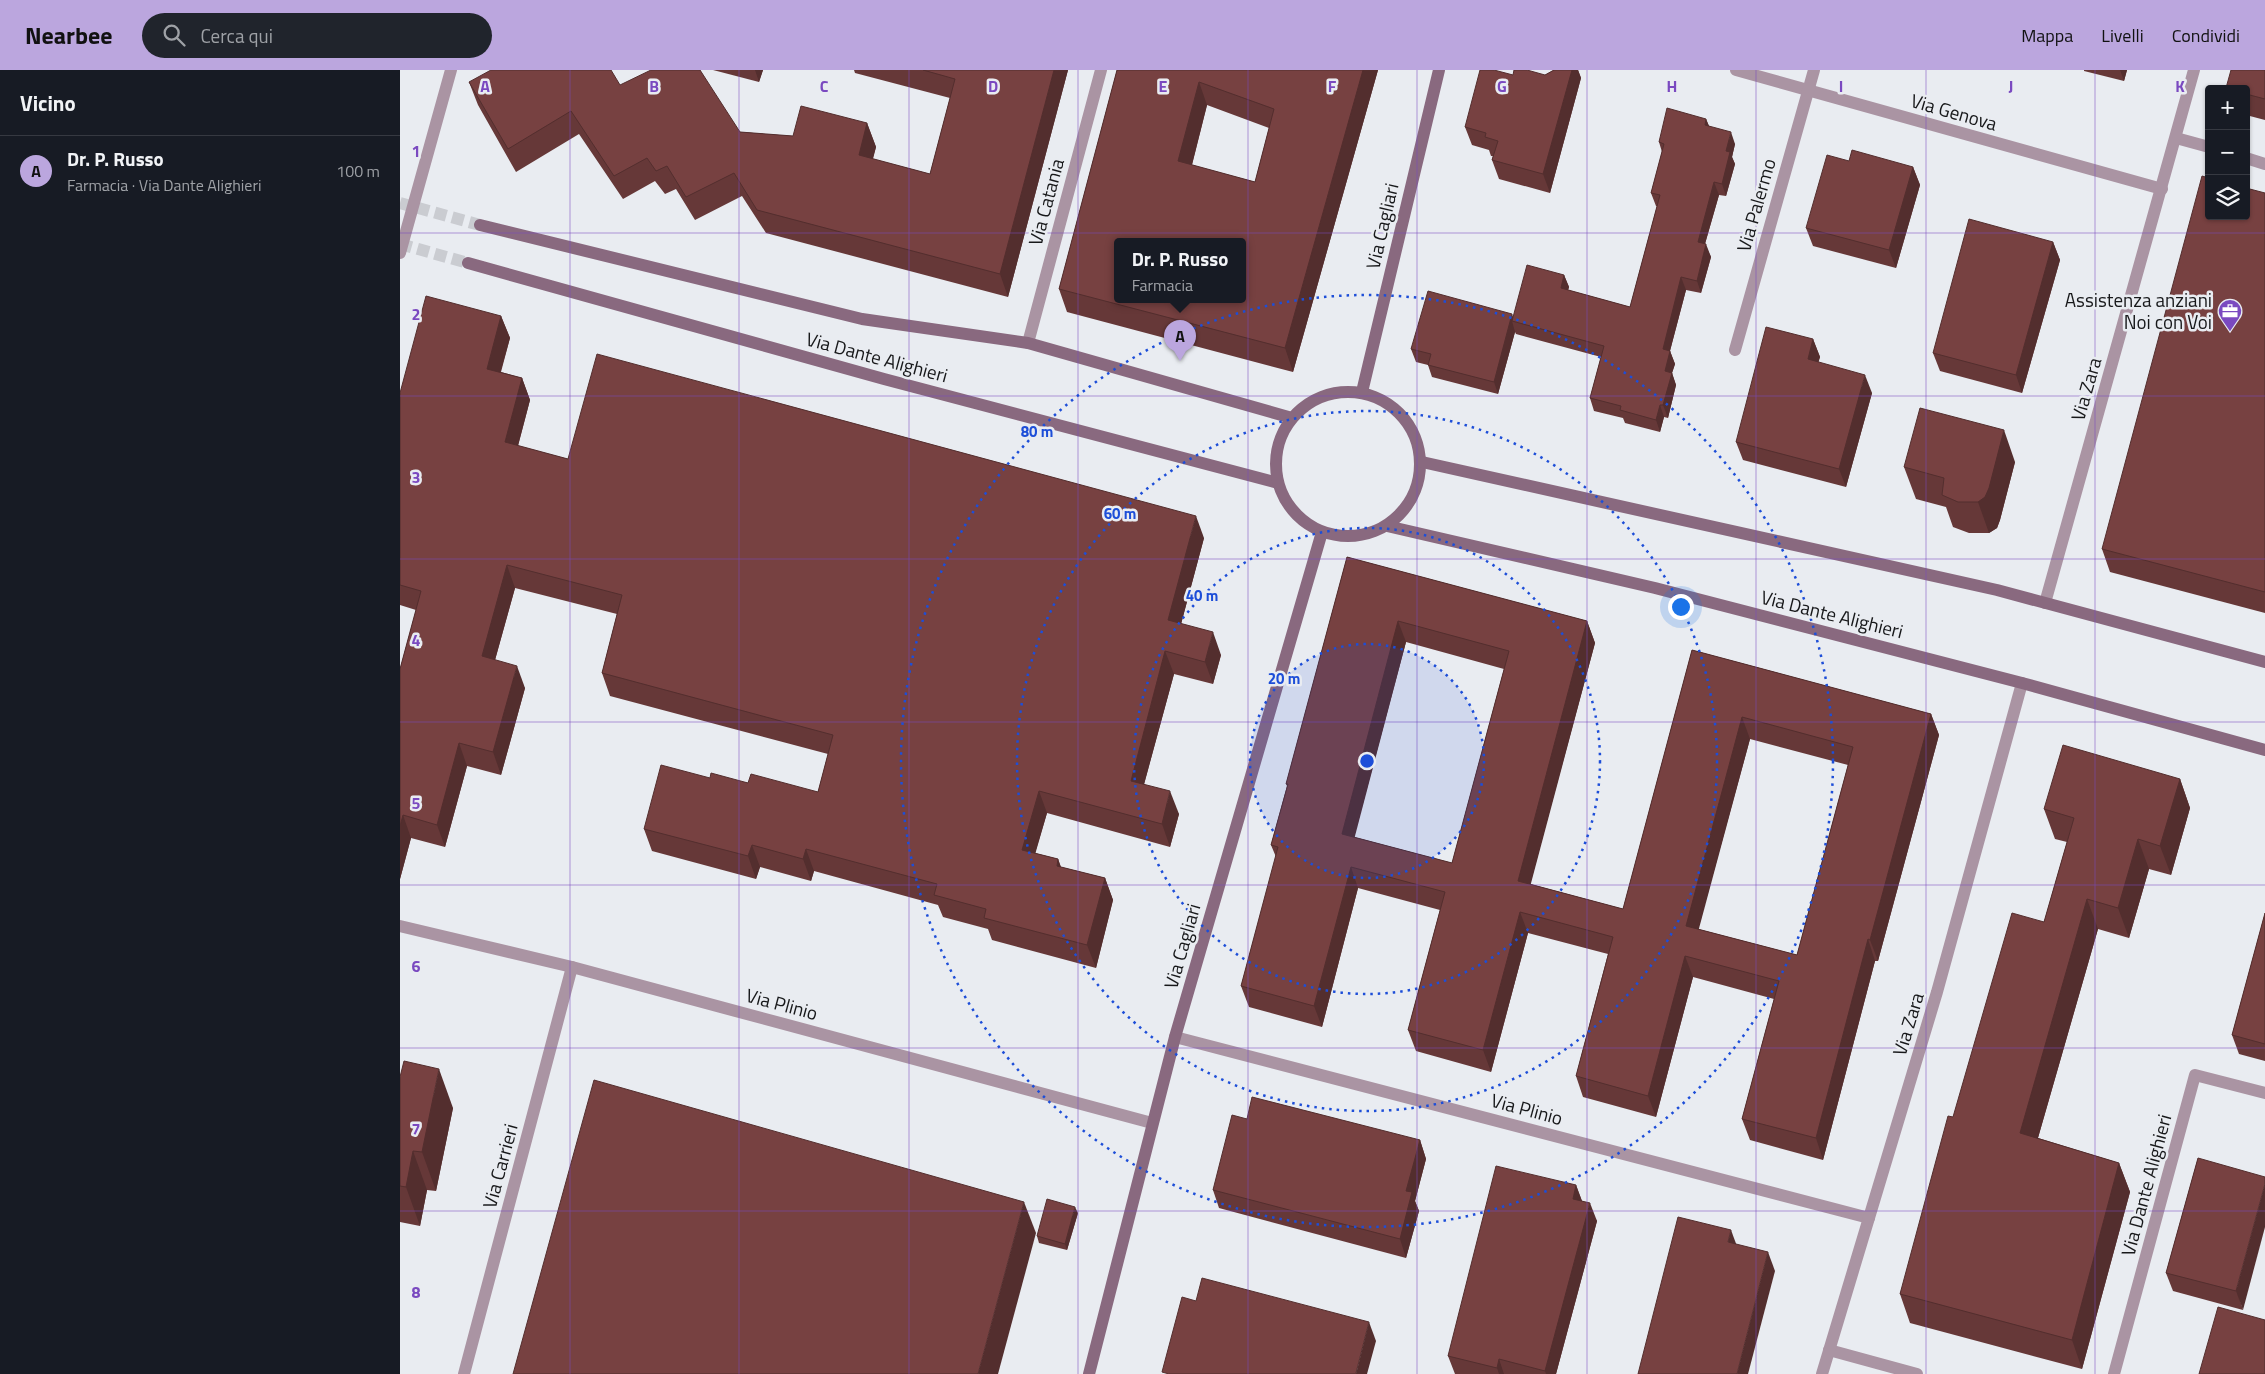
<!DOCTYPE html>
<html lang="it">
<meta charset="utf-8">
<style>
:root{--surface:#171b24;--page:#20242c;--text:#f1f3f6;--muted:#9ea1a6;--line:#363941;--accent:#bba6de}
body{margin:0;font-family:"Titillium Web",sans-serif;background:var(--page);color:var(--text)}
.controls{position:absolute;right:15px;top:15px;display:grid;overflow:hidden;border-radius:5px;box-shadow:0 1px 4px #0004}
.controls button{width:45px;height:45px;display:grid;place-items:center;padding:0;border:0;border-bottom:1px solid var(--line);background:var(--surface);color:var(--text);font:25px sans-serif}
.you{position:absolute;left:1280px;top:536px;width:18px;height:18px;margin:-12px;border:4px solid #fff;border-radius:50%;background:#1a73e8;box-shadow:0 0 0 8px #1a73e833}
.badge{display:grid;place-items:center;width:32px;height:32px;border-radius:50%;background:var(--accent);color:#111;font-size:16px;font-weight:700}
.pin{position:absolute;translate:-50% -41px;filter:drop-shadow(0 1px 2px #0008)}
.pin::after{content:'';position:absolute;top:26px;width:18px;height:15px;background:inherit;clip-path:polygon(0 0,100% 0,50% 100%)}
.popup{position:absolute;left:714px;top:168px;width:132px;height:65px;box-sizing:border-box;display:grid;place-content:center;border-radius:5px;background:var(--surface);filter:drop-shadow(0 1px 4px #0005);font-size:16px;white-space:nowrap;color:var(--muted)}
.popup b{font-size:19px;color:var(--text)}
.popup::after{content:'';position:absolute;left:50%;top:100%;margin-left:-10px;border:10px solid transparent;border-top-color:var(--surface)}
.list{margin:0;padding:0;list-style:none}
h2{display:flex;justify-content:space-between;align-items:center;height:65px;margin:0;padding:0 20px;font-size:21px}
h2 small{font-size:16px;font-weight:400;color:var(--muted)}
.list li{display:grid;grid-template-columns:32px 1fr auto;gap:15px;align-items:center;box-sizing:border-box;height:70px;padding:0 20px;border-top:1px solid var(--line)}
.list b{display:block;font-size:19px;white-space:nowrap}
.list p{margin:0;font-size:16px;white-space:nowrap;color:var(--muted)}
.list em{font-size:16px;font-style:normal;color:var(--muted)}
.icon{flex:none;width:28px;height:28px;fill:none;stroke:currentColor;stroke-width:2;stroke-linecap:round;stroke-linejoin:round}
.map{position:relative;flex:none;width:1865px;height:1304px;overflow:hidden}
header{display:flex;align-items:center;gap:30px;box-sizing:border-box;height:70px;padding:0 25px;background:var(--accent);color:#111}
header strong{font-size:24px}
nav{display:flex;gap:28px;margin-inline-start:auto;font-size:18px}
.search{width:350px;height:45px;background:var(--page);display:flex;align-items:center;gap:12px;box-sizing:border-box;padding:0 18px;border-radius:28px;color:var(--muted);font-size:19px}
main{display:flex}
aside{flex:1;background:var(--surface)}
.map>svg:first-child{display:block}
.lines{fill:none;stroke-linecap:round;stroke-linejoin:round}
.secondary-tunnel{stroke:#caccd1;stroke-width:12;stroke-dasharray:12 6;stroke-linecap:butt}
.street{stroke:#aa94a3;stroke-width:12}
.secondary{stroke:#89697f;stroke-width:12}
.wall{fill:#663838;fill-rule:evenodd}
.shaded-wall{fill:#532e2e}
.building{fill:#774141;stroke:#532e2e;fill-rule:evenodd}
.grid{fill:none;stroke:#7a49c0;stroke-width:1;stroke-opacity:0.55}
.ring{fill:none;stroke:#1d4ed8;stroke-width:2.5;stroke-dasharray:2.5 5}
.labels{text-anchor:middle;stroke-width:5;stroke-linejoin:round;paint-order:stroke}
.street-label{font-size:19px;fill:#17181a;stroke:#e9ecf1}
.poi-label{font-size:19px;fill:#17181a;stroke:#e9ecf1;text-anchor:end}
.grid-label{font-size:16px;text-anchor:middle;font-weight:bold;fill:#7a49c0;stroke:#e9ecf1;stroke-width:5;stroke-linejoin:round;paint-order:stroke}
.centre{fill:#1d4ed8;stroke:#e9ecf1;stroke-width:2.5}
.ring-label{font-size:15px;text-anchor:middle;font-weight:bold;fill:#1d4ed8;stroke:#e9ecf1;stroke-width:5;stroke-linejoin:round;paint-order:stroke}
</style>
<header>
<strong>Nearbee</strong>
<div class="search"><svg class="icon" aria-label="search" viewBox="0 0 24 24"><circle cx="10" cy="10" r="6"/><path d="M15 15l6 6"/></svg>Cerca qui</div>
<nav><a>Mappa</a><a>Livelli</a><a>Condividi</a></nav>
</header>
<main>
<aside>
<h2>Vicino<small></small></h2>
<ul class="list">
<li><span class="badge">A</span><div><b>Dr. P. Russo</b><p>Farmacia · Via Dante Alighieri</p></div><em>100 m</em></li>
</ul>
</aside>
<div class="map">
<svg width="1865" height="1304" viewBox="0 0 1865 1304">
<rect width="100%" height="100%" fill="#e9ecf1"/>
<g class="lines">
<!-- secondary-tunnel -->
<g class="secondary-tunnel">
<polyline points="0,133 80,155"/>
<polyline points="0,174 68,193"/>
</g>
<!-- street -->
<g class="street">
<polyline points="1336,0 1762,119"/>
<polyline points="1776,68 1809,77"/>
<polyline points="1846,88 1865,94"/>
<polyline points="0,183 51,0"/>
<polyline points="628,273 701,0"/>
<polyline points="1335,280 1414,0"/>
<polyline points="1645,533 1794,0"/>
<polyline points="0,856 172,897 752,1053"/>
<polyline points="775,967 1469,1148"/>
<polyline points="1429,1280 1517,1304"/>
<polyline points="64,1304 172,897"/>
<polyline points="1422,1304 1537,922 1622,613"/>
<polyline points="1714,1304 1795,1005 1865,1023"/>
</g>
<!-- secondary -->
<g class="secondary">
<polyline points="80,155 462,249 628,273 892,348"/>
<polyline points="68,193 484,309 878,413"/>
<circle cx="948" cy="394" r="72"/>
<polyline points="962,322 1039,0"/>
<polyline points="1022,392 1597,520 1865,592"/>
<polyline points="987,456 1255,518 1622,613 1865,680"/>
<polyline points="689,1304 775,967 922,462"/>
</g>
</g>
<!-- wall -->
<g class="wall">
<polygon points="313,0 363,0 359,12"/>
<polygon points="454,0 668,0 608,227 366,163 342,126 295,150 276,119 265,124 255,111 223,129 179,64 116,102 78,35 69,12 220,15 340,62 393,66 467,53 476,77 473,89 530,104 550,28 455,3"/>
<path d="M 717,0 L 978,0 L 893,302 L 667,242 L 659,219 ZM 807,35 L 869,58 L 855,112 L 792,95 Z"/>
<polygon points="1154,0 1178,0 1181,8 1150,123 1099,109 1092,90 1093,86 1091,86 1089,80 1072,75 1065,57 1113,5 1145,5"/>
<polygon points="1684,0 1727,0 1724,11 1684,1"/>
<polygon points="1865,0 1865,50 1846,45 1846,19"/>
<polygon points="1306,49 1309,56 1335,74 1332,87 1335,94 1326,126 1319,125 1305,174 1311,187 1301,223 1286,220 1270,281 1275,294 1272,303 1276,315 1268,348 1264,347 1260,362 1225,353 1223,348 1194,341 1190,328 1201,287 1116,264 1115,262 1098,324 1032,307 1028,295 1016,292 1011,279 1113,247 1164,205 1169,217 1168,220 1230,237 1257,136 1256,136 1251,123 1262,82 1259,72"/>
<polygon points="1513,97 1520,115 1496,198 1413,176 1406,158"/>
<polygon points="1865,123 1865,543 1710,502 1702,479"/>
<polygon points="1653,172 1660,190 1622,323 1540,301 1533,283"/>
<polygon points="101,246 110,268 101,302 122,308 130,330 118,376 168,389 804,468 781,554 821,585 813,614 774,604 744,714 779,744 770,777 647,743 635,783 658,789 661,797 705,808 713,830 696,898 592,870 588,859 543,847 538,835 414,801 411,811 360,797 356,809 252,781 244,759 310,708 418,722 428,684 210,626 202,603 217,544 115,518 95,590 125,618 101,705 67,696 45,777 11,768 0,809 0,599 16,540 0,535 0,323"/>
<polygon points="1413,269 1420,287 1418,292 1472,323 1446,417 1343,390 1336,372"/>
<polygon points="1615,392 1600,450 1597,458 1589,463 1569,463 1553,457 1546,437 1516,429 1504,397"/>
<path d="M 947,487 L 1187,551 L 1195,573 L 1130,814 L 1223,839 L 1292,580 L 1531,644 L 1539,665 L 1478,891 L 1475,891 L 1423,1090 L 1350,1070 L 1342,1049 L 1374,929 L 1293,907 L 1256,1047 L 1183,1027 L 1176,1006 L 1208,884 L 1128,863 L 1091,1002 L 1016,981 L 1008,960 L 1040,840 L 958,818 L 922,957 L 849,937 L 841,916 L 876,787 L 871,775 L 887,716 L 886,714 ZM 1006,572 L 1104,599 L 1052,793 L 954,767 ZM 1350,669 L 1448,695 L 1397,885 L 1298,859 Z"/>
<polygon points="1780,709 1790,738 1771,805 1749,799 1729,868 1698,859 1638,1068 1719,1093 1730,1122 1682,1299 1510,1253 1500,1224 1644,852 1667,772 1655,769 1644,739"/>
<polygon points="1865,843 1865,991 1839,984 1832,965"/>
<polygon points="0,1007 53,1038 36,1121 27,1120 20,1156 0,1152"/>
<polygon points="847,1049 1020,1070 1026,1089 1015,1131 1019,1141 1006,1188 819,1138 813,1120"/>
<polygon points="1798,1088 1843,1240 1773,1221 1766,1203"/>
<polygon points="1176,1115 1182,1131 1197,1151 1156,1304 1055,1304 1048,1286"/>
<polygon points="678,1143 667,1180 639,1173 637,1166"/>
</g>
<!-- shaded-wall -->
<g class="shaded-wall">
<polygon points="355,0 363,0 359,12"/>
<polygon points="654,0 668,0 608,227 600,204"/>
<polygon points="963,0 978,0 893,302 885,278"/>
<polygon points="1172,0 1178,0 1181,8 1150,123 1143,104"/>
<polygon points="1720,0 1727,0 1724,11"/>
<polygon points="799,12 807,35 787,114 778,91"/>
<polygon points="1306,49 1311,61 1305,55"/>
<polygon points="467,53 476,77 467,108 459,85"/>
<polygon points="1331,62 1335,74 1332,87 1335,94 1326,126 1322,114 1326,81"/>
<polygon points="1513,97 1520,115 1496,198 1489,180"/>
<polygon points="1314,112 1319,125 1302,184 1298,172"/>
<polygon points="1653,172 1660,190 1622,323 1616,305"/>
<polygon points="1306,174 1311,187 1301,223 1297,211"/>
<polygon points="1164,205 1169,217 1165,230 1161,218"/>
<polygon points="1281,207 1286,220 1267,292 1263,279"/>
<polygon points="1112,244 1115,252 1112,251 1115,262 1098,324 1094,312"/>
<polygon points="101,246 110,268 95,321 87,299"/>
<polygon points="1413,269 1420,287 1414,308 1408,289"/>
<polygon points="1270,281 1275,294 1272,303 1276,315 1268,348 1263,335 1265,301"/>
<polygon points="1465,305 1472,323 1446,417 1439,399"/>
<polygon points="122,308 130,330 113,394 105,372"/>
<polygon points="1260,335 1264,347 1260,362 1256,350"/>
<polygon points="1604,360 1615,392 1600,450 1597,458 1589,463 1578,432"/>
<polygon points="796,446 804,468 776,573 768,550"/>
<polygon points="107,495 115,518 90,608 82,586"/>
<polygon points="998,551 1006,572 950,785 942,764"/>
<polygon points="1187,551 1195,573 1126,832 1118,811"/>
<polygon points="813,562 821,585 813,614 805,592"/>
<polygon points="765,581 774,604 739,733 731,711"/>
<polygon points="117,596 125,618 101,705 93,682"/>
<polygon points="1531,644 1539,665 1478,891 1470,870"/>
<polygon points="1342,647 1350,669 1294,877 1286,856"/>
<polygon points="59,673 67,696 45,777 37,755"/>
<polygon points="1780,709 1790,738 1771,805 1760,776"/>
<polygon points="639,721 647,743 630,802 622,780"/>
<polygon points="770,721 779,744 770,777 762,754"/>
<polygon points="3,745 11,768 0,809 0,756"/>
<polygon points="1738,769 1749,799 1729,868 1718,838"/>
<polygon points="352,775 360,797 356,809 348,786"/>
<polygon points="406,779 414,801 411,811 403,789"/>
<polygon points="658,789 666,812 657,796"/>
<polygon points="951,797 958,818 922,957 914,936"/>
<polygon points="705,808 713,830 696,898 687,875"/>
<polygon points="1687,829 1698,859 1631,1092 1620,1063"/>
<polygon points="1120,842 1128,863 1091,1002 1083,980"/>
<polygon points="1468,869 1475,891 1423,1090 1416,1068"/>
<polygon points="1285,886 1293,907 1256,1047 1248,1026"/>
<polygon points="39,999 53,1038 36,1121 22,1082"/>
<polygon points="1020,1070 1026,1089 1015,1131 1019,1141 1006,1188 1000,1169 1006,1121"/>
<polygon points="13,1081 27,1120 20,1156 6,1117"/>
<polygon points="1719,1093 1730,1122 1682,1299 1672,1270"/>
<polygon points="1865,1114 1865,1157 1843,1240 1836,1221"/>
<polygon points="1176,1115 1183,1134 1173,1129"/>
<polygon points="624,1132 636,1163 598,1304 578,1304"/>
<polygon points="1190,1133 1197,1151 1156,1304 1146,1304 1145,1301"/>
<polygon points="675,1137 678,1143 667,1180 665,1174"/>
<polygon points="1331,1160 1338,1179 1328,1172"/>
<polygon points="1368,1182 1375,1201 1348,1304 1337,1304"/>
<polygon points="969,1252 976,1271 967,1304 956,1304"/>
<polygon points="1099,1289 1104,1304 1099,1304 1097,1298"/>
</g>
<!-- building -->
<g class="building">
<polygon points="91,0 211,0 220,15 251,0 300,0 340,62 393,66 401,36 467,53 459,85 530,104 555,9 523,0 654,0 600,204 357,140 334,103 286,127 267,96 256,101 247,88 214,106 171,41 108,79 69,12"/>
<path d="M 717,0 L 963,0 L 885,278 L 659,219 ZM 799,12 L 874,39 L 855,112 L 778,91 ZM 718,172 L 842,172 L 842,230 L 718,230 Z"/>
<polygon points="1080,0 1094,0 1113,5 1114,0 1127,0 1145,5 1154,0 1172,0 1143,104 1092,90 1098,71 1085,67 1086,63 1065,57"/>
<polygon points="1831,0 1865,0 1865,29 1846,24 1846,19 1826,18"/>
<polygon points="1267,38 1306,49 1305,55 1331,62 1326,81 1330,82 1322,114 1314,112 1298,172 1306,174 1297,211 1281,207 1263,279 1270,281 1265,301 1272,303 1263,335 1260,335 1256,350 1220,340 1221,336 1190,328 1204,276 1112,251 1127,195 1164,205 1161,218 1230,237 1260,125 1251,123 1264,74 1259,72"/>
<polygon points="1452,80 1513,97 1489,180 1406,158 1427,85 1449,91"/>
<polygon points="1802,106 1809,108 1809,146 1846,146 1846,118 1865,123 1865,522 1702,479"/>
<polygon points="1569,149 1653,172 1616,305 1533,283"/>
<polygon points="1028,221 1112,244 1094,312 1028,295 1031,284 1011,279"/>
<polygon points="26,226 101,246 87,299 122,308 105,372 168,389 197,284 796,446 768,550 813,562 805,592 765,581 731,711 770,721 762,754 639,721 622,780 658,789 657,796 705,808 687,875 584,848 586,839 534,825 537,814 406,779 403,789 352,775 348,786 244,759 261,695 310,708 311,703 348,713 351,704 418,722 433,665 202,603 222,525 107,495 82,586 117,596 93,682 59,673 37,755 3,745 0,756 0,599 21,521 0,515 0,323"/>
<polygon points="1366,257 1413,269 1408,289 1465,305 1439,399 1336,372"/>
<polygon points="1520,338 1604,360 1589,418 1585,427 1578,432 1558,432 1542,425 1544,408 1504,397"/>
<path d="M 947,487 L 1187,551 L 1118,811 L 1223,839 L 1292,580 L 1531,644 L 1470,870 L 1468,869 L 1416,1068 L 1342,1049 L 1379,911 L 1285,886 L 1248,1026 L 1176,1006 L 1213,867 L 1120,842 L 1083,980 L 1008,960 L 1045,822 L 951,797 L 914,936 L 841,916 L 878,777 L 871,775 L 888,714 L 886,714 ZM 998,551 L 1109,581 L 1052,793 L 942,764 ZM 1342,647 L 1453,677 L 1397,885 L 1286,856 Z"/>
<polygon points="1663,675 1780,709 1760,776 1738,769 1718,838 1687,829 1620,1063 1719,1093 1672,1270 1500,1224 1548,1046 1553,1047 1612,843 1644,852 1674,748 1644,739"/>
<polygon points="1865,843 1865,974 1832,965"/>
<polygon points="4,991 39,999 22,1082 13,1081 6,1117 0,1116 0,1007"/>
<polygon points="194,1010 624,1132 578,1304 113,1304"/>
<polygon points="852,1027 1020,1070 1006,1121 1012,1122 1000,1169 813,1120 832,1045 847,1049"/>
<polygon points="1798,1088 1865,1107 1865,1114 1836,1221 1766,1203"/>
<polygon points="1096,1096 1176,1115 1173,1129 1190,1133 1145,1301 1099,1289 1097,1298 1048,1286"/>
<polygon points="647,1129 675,1137 665,1174 637,1166"/>
<polygon points="1278,1147 1331,1160 1328,1172 1368,1182 1337,1304 1238,1304"/>
<polygon points="802,1208 969,1252 956,1303 959,1304 769,1304 762,1302 782,1227 796,1231"/>
<polygon points="1818,1237 1865,1250 1865,1304 1799,1304"/>
</g>
<!-- grid -->
<path class="grid" d="M 170,0 L 170,1304M 339,0 L 339,1304M 509,0 L 509,1304M 678,0 L 678,1304M 848,0 L 848,1304M 1017,0 L 1017,1304M 1187,0 L 1187,1304M 1356,0 L 1356,1304M 1526,0 L 1526,1304M 1695,0 L 1695,1304M 0,163 L 1865,163M 0,326 L 1865,326M 0,489 L 1865,489M 0,652 L 1865,652M 0,815 L 1865,815M 0,978 L 1865,978M 0,1141 L 1865,1141"/>
<!-- distance rings -->
<circle cx="967" cy="691" r="117" fill="#1d4ed8" fill-opacity=".12"/>
<g class="ring">
<circle cx="967" cy="691" r="117"/>
<circle cx="967" cy="691" r="233"/>
<circle cx="967" cy="691" r="350"/>
<circle cx="967" cy="691" r="466"/>
</g>
<!-- icons -->
<defs>
<g id="office-pin" transform="scale(1.25)"><path d="M0 17L-7.5 6A9.5 9.5 0 1 1 7.5 6Z" fill="#7a49c0" stroke="#e9ecf1"/><path d="M-6-3h4V-5.5h4V-3h4V5H-6ZM-1-4.5V-3h2v-1.5ZM-6 0V1H6V0Z" fill="#fff"/></g>
</defs>
<g fill-rule="evenodd">
<use href="#office-pin" x="1830" y="241"/>
</g>
<g class="labels">
<!-- street labels -->
<g class="street-label">
<text transform="translate(1554 42) rotate(16)" y="7">Via Genova</text>
<text transform="translate(646 132) rotate(-75)" y="7">Via Catania</text>
<text transform="translate(1356 135) rotate(-74)" y="7">Via Palermo</text>
<text transform="translate(982 156) rotate(-77)" y="7">Via Cagliari</text>
<text transform="translate(477 287) rotate(15)" y="7">Via Dante Alighieri</text>
<text transform="translate(1686 319) rotate(-74)" y="7">Via Zara</text>
<text transform="translate(1432 544) rotate(14)" y="7">Via Dante Alighieri</text>
<text transform="translate(782 876) rotate(-74)" y="7">Via Cagliari</text>
<text transform="translate(382 934) rotate(15)" y="7">Via Plinio</text>
<text transform="translate(1508 954) rotate(-73)" y="7">Via Zara</text>
<text transform="translate(1127 1039) rotate(15)" y="7">Via Plinio</text>
<text transform="translate(100 1096) rotate(-75)" y="7">Via Carrieri</text>
<text transform="translate(1746 1115) rotate(-75)" y="7">Via Dante Alighieri</text>
</g>
<!-- poi labels -->
<g class="poi-label">
<text x="1812" y="237">Assistenza anziani<tspan x="1812" dy="22">Noi con Voi</tspan></text>
</g>
</g>
<g class="grid-label">
<text x="85" y="22">A</text>
<text x="254" y="22">B</text>
<text x="424" y="22">C</text>
<text x="593" y="22">D</text>
<text x="763" y="22">E</text>
<text x="932" y="22">F</text>
<text x="1102" y="22">G</text>
<text x="1272" y="22">H</text>
<text x="1441" y="22">I</text>
<text x="1611" y="22">J</text>
<text x="1780" y="22">K</text>
<text x="16" y="87">1</text>
<text x="16" y="250">2</text>
<text x="16" y="413">3</text>
<text x="16" y="576">4</text>
<text x="16" y="739">5</text>
<text x="16" y="902">6</text>
<text x="16" y="1065">7</text>
<text x="16" y="1228">8</text>
</g>
<circle cx="967" cy="691" r="8" class="centre"/>
<g class="ring-label">
<text x="637" y="367">80 m</text>
<text x="720" y="449">60 m</text>
<text x="802" y="531">40 m</text>
<text x="884" y="614">20 m</text>
</g>
</svg>
<div class="controls">
<button>+</button>
<button>−</button>
<button><svg class="icon" aria-label="layers" viewBox="0 0 24 24"><path d="M12 4l9 5-9 5-9-5zM3 14l9 5 9-5"/></svg></button>
</div>
<div class="you"></div>
<div class="pin badge" style="left:780px;top:291px">A</div>
<div class="popup"><b>Dr. P. Russo</b>Farmacia</div>
</div>
</main>
